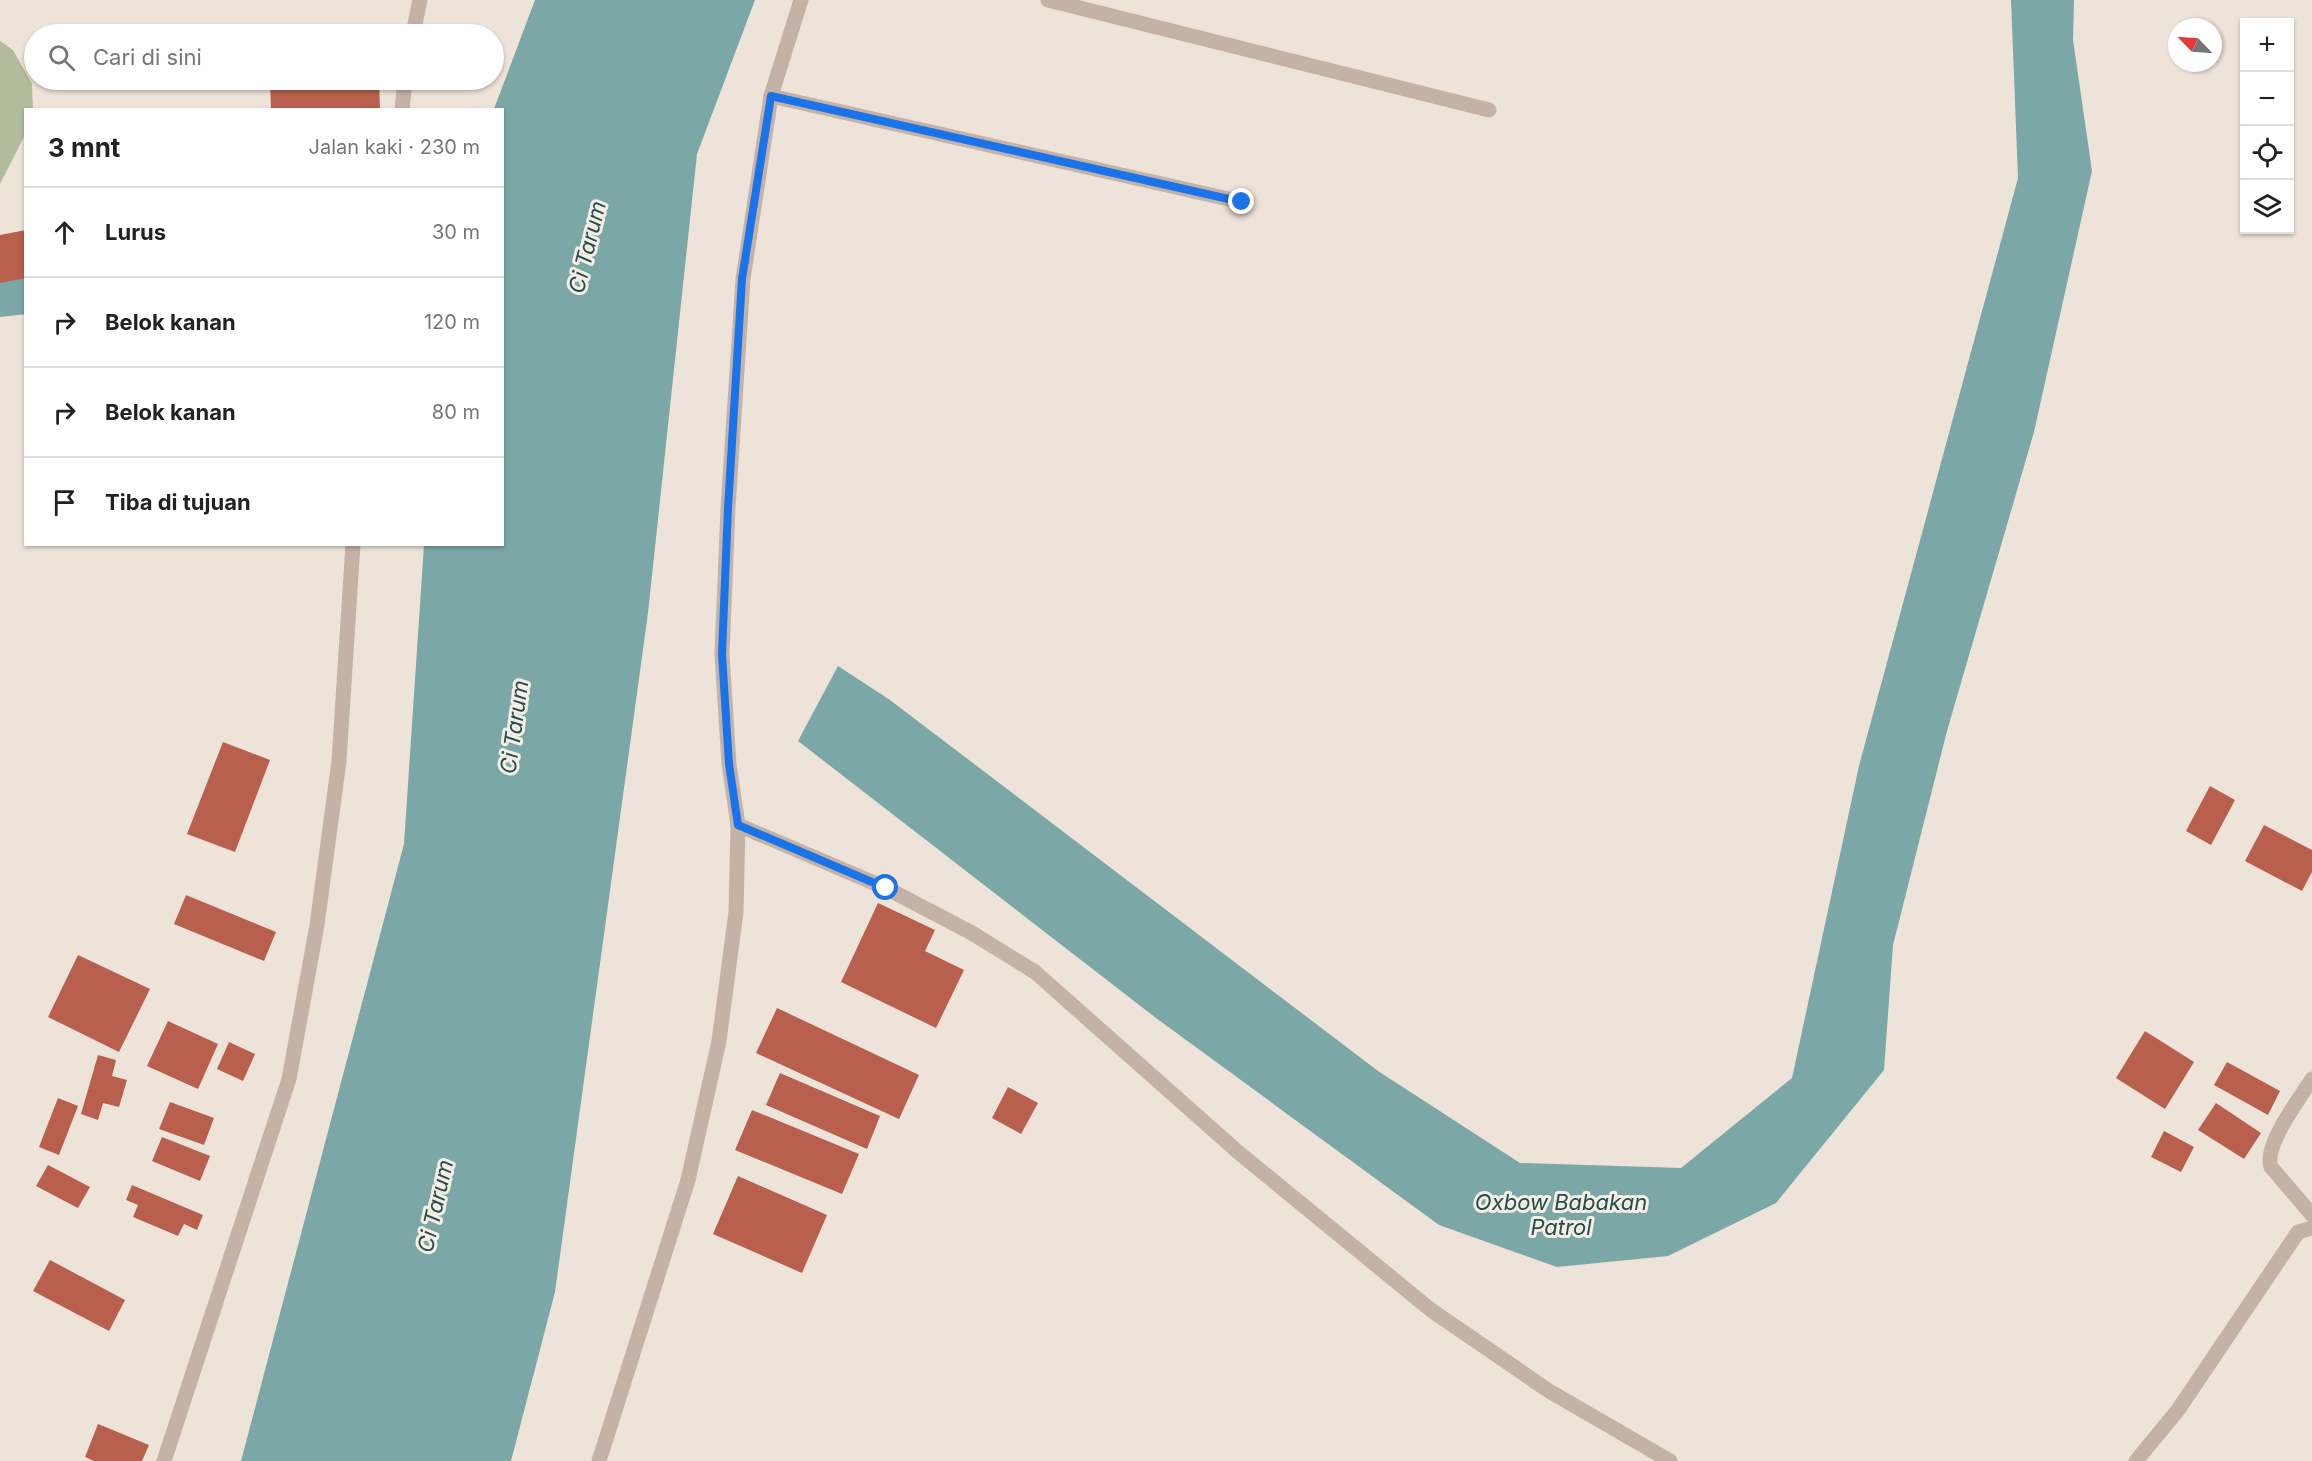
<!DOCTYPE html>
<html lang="id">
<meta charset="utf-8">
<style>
:root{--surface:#fff;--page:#f2f2f2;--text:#222;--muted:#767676;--line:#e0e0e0}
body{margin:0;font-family:Inter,sans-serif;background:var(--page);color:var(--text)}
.controls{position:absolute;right:18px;top:18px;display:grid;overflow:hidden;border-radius:0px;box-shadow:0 2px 4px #0004}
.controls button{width:54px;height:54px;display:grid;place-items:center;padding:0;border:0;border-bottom:2px solid var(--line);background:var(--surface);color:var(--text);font:30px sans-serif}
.compass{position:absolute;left:2168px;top:18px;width:54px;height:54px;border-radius:50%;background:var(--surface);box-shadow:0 2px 4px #0004;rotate:295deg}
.stop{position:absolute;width:18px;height:18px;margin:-14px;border:4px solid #1a73e8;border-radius:50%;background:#fff}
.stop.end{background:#1a73e8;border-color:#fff;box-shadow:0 2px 6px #0008}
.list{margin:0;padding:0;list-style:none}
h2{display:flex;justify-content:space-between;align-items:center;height:78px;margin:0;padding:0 24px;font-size:26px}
h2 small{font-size:20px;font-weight:400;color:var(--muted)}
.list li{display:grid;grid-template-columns:39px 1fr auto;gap:18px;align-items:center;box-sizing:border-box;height:90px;padding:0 24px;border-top:2px solid var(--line)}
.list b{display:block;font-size:22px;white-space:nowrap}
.list em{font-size:20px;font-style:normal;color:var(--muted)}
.icon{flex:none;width:33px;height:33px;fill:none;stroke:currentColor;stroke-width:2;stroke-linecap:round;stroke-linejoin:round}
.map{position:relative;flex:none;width:2312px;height:1461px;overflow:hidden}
.search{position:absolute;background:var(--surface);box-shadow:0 2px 4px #0004;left:24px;top:24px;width:480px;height:66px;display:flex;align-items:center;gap:15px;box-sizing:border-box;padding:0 21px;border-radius:33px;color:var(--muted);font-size:22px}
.panel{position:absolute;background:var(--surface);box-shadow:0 2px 4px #0004;left:24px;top:108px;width:480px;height:438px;border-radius:0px}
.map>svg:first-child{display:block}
.green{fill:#b2bb9b}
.water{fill:#7ba7a6}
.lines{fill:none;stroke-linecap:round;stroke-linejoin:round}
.canal{stroke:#7ba7a6;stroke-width:44}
.building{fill:#b8604d}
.service{stroke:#c4b2a7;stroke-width:15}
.minor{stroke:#c4b2a7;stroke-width:15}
.route{stroke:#1a73e8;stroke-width:8}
.labels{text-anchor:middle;stroke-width:6;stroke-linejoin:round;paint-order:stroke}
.water-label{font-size:22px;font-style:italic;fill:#214e4e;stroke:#f6ede5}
</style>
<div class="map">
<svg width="2312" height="1461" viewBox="0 0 2312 1461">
<rect width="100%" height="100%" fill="#eee3d9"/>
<!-- green -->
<polygon class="green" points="0,41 13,50 32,84 33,109 26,110 25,135 0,184"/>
<!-- water -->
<g class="water">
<polygon points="535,0 755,0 697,154 648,613 555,1292 511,1461 241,1461 404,844 424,545 502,544 502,110 494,109"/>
<polygon points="2011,0 2074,0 2073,40 2092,171 2034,432 1947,731 1893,945 1884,1070 1776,1203 1668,1256 1557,1267 1439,1225 1156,1018 798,741 838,666 890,700 1378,1071 1520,1163 1681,1168 1792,1078 1859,766 2018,178"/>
</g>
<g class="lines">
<!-- canal -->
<polyline class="canal" points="0,295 26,292"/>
</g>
<!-- building -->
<g class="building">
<polygon points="270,80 379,80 380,110 271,110"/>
<polygon points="26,230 26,278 0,283 0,235"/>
<polygon points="223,742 270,760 235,852 187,834"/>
<polygon points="2210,786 2235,800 2211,845 2186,831"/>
<polygon points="2264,825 2312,850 2312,872 2302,891 2245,861"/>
<polygon points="186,895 276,932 264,961 174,924"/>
<polygon points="878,903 935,930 925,951 964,970 936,1028 841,982"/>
<polygon points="78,955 150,989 119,1052 48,1017"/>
<polygon points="777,1008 919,1075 899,1119 756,1053"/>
<polygon points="168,1021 218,1044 198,1089 147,1066"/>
<polygon points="2145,1031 2194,1062 2165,1109 2116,1078"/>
<polygon points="229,1042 255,1054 243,1081 217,1069"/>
<polygon points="98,1055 116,1060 112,1076 127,1080 119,1107 103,1103 98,1120 81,1114"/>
<polygon points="2227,1062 2280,1091 2268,1115 2214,1085"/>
<polygon points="780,1073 880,1116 867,1149 766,1105"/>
<polygon points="1008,1087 1038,1103 1021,1134 992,1118"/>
<polygon points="58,1098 78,1106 59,1155 39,1147"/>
<polygon points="170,1102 214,1118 204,1145 159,1129"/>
<polygon points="2216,1103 2261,1133 2244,1159 2198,1130"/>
<polygon points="752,1110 859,1154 842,1194 735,1150"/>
<polygon points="2164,1131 2194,1147 2181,1172 2151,1157"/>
<polygon points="162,1137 210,1156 200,1181 152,1161"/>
<polygon points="48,1165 90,1187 78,1208 36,1186"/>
<polygon points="738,1176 827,1215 802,1273 713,1234"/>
<polygon points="132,1185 203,1215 197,1230 184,1224 178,1236 133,1217 138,1205 126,1200"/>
<polygon points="50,1260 125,1300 109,1331 33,1291"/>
<polygon points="98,1424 149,1445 142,1461 94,1461 85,1457"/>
</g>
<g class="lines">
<!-- service -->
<polyline class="service" points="1048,0 1489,110"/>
<!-- minor -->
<g class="minor">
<polyline points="413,34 420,0"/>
<polyline points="771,96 1242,202"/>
<polyline points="402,110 405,80"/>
<polyline points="738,825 886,888 972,933 1035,972 1238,1152 1431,1310 1549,1391 1670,1461"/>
<path d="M 2312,1079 C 2300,1098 2263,1146 2271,1167 L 2312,1215"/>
<polyline points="164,1461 289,1079 317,925 339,761 353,544"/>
<polyline points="599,1461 688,1180 719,1041 736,912 738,825 729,764 722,654 728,508 743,279 771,96 801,0"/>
<polyline points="2136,1461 2178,1410 2298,1232 2312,1228"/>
</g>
</g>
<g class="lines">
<!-- route -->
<polyline class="route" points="886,888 738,825 729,764 722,654 728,508 742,279 771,96 1242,202"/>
</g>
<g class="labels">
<!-- water labels -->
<g class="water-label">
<text transform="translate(587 247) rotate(-76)" y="8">Ci Tarum</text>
<text transform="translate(514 727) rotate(-82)" y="8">Ci Tarum</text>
<text x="1561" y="1210">Oxbow Babakan<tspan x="1561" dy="25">Patrol</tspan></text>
<text transform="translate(435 1206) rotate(-77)" y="8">Ci Tarum</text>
</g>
</g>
</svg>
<div class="controls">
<button>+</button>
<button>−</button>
<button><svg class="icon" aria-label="locate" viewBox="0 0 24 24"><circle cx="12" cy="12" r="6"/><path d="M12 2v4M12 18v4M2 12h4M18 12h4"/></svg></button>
<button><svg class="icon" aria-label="layers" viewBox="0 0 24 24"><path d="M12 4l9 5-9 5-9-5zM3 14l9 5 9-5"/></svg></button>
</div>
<svg class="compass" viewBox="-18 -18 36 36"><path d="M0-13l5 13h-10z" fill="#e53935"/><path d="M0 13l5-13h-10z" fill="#767676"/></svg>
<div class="stop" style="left:886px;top:888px"></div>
<div class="stop end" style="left:1242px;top:202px"></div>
<div class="search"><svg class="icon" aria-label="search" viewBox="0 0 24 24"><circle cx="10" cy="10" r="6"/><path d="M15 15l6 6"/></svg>Cari di sini</div>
<section class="panel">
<h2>3 mnt<small>Jalan kaki · 230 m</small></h2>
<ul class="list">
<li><svg class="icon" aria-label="ahead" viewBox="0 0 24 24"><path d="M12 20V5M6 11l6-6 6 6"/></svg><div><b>Lurus</b></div><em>30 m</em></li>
<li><svg class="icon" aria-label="right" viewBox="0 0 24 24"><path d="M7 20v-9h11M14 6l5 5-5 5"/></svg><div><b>Belok kanan</b></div><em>120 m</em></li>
<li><svg class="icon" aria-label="right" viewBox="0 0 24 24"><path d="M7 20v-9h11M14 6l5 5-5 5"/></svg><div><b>Belok kanan</b></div><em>80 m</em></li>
<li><svg class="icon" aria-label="arrive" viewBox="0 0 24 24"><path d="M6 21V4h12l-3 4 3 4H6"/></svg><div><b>Tiba di tujuan</b></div></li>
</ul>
</section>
</div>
